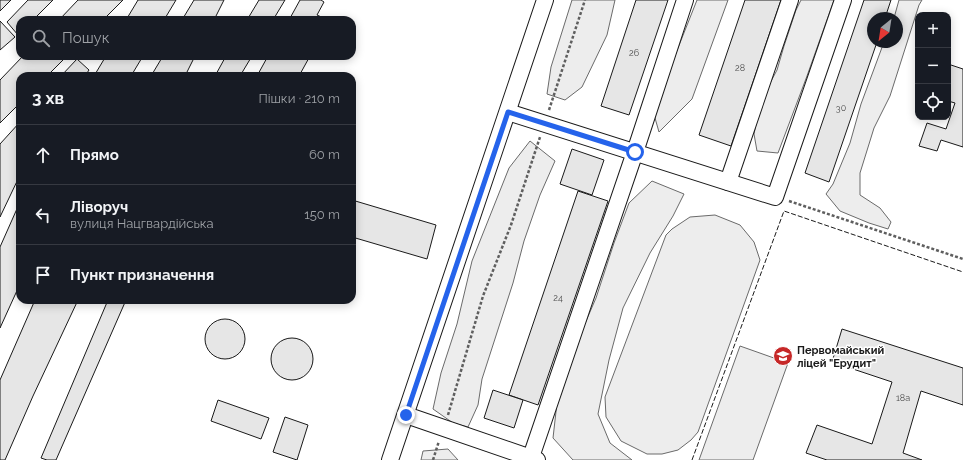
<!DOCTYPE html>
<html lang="uk">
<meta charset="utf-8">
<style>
:root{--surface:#171b24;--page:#20242c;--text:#f1f3f6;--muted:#9ea1a6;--line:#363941}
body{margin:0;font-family:Raleway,sans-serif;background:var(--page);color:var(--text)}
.controls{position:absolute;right:12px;top:12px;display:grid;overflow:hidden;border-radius:8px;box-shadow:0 2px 10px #0003}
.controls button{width:36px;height:36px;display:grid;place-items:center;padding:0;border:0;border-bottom:1px solid var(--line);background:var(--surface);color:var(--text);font:20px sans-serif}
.compass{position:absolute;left:867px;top:12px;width:36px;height:36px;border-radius:50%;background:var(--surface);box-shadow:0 2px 10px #0003;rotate:210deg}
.stop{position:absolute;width:12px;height:12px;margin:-9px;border:3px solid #2563eb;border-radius:50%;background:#fff}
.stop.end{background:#2563eb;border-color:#fff;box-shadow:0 1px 4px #0008}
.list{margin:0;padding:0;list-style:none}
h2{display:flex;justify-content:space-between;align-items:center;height:52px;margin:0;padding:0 16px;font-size:17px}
h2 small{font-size:13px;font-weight:400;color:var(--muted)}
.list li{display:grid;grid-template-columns:26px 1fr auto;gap:12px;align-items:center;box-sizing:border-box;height:60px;padding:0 16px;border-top:1px solid var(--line)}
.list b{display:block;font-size:15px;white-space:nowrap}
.list p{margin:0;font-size:13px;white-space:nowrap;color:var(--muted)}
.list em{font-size:13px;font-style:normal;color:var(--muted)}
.icon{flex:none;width:22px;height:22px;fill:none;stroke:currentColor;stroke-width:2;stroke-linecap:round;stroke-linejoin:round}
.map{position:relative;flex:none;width:963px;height:460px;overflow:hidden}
.search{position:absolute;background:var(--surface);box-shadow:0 2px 10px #0003;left:16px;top:16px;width:340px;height:44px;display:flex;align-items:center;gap:10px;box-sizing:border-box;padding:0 14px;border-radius:12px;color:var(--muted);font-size:15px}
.panel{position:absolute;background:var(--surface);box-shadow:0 2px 10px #0003;left:16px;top:72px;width:340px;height:232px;border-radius:12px}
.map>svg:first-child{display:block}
.built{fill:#ededed;stroke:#6a6a6a}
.building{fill:#e6e6e6;stroke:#1a1a1a}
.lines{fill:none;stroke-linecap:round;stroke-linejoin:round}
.minor-casing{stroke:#1a1a1a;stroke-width:18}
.path{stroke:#5f5f5f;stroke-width:2.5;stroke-dasharray:3 2;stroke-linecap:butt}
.minor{stroke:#fff;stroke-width:16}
.fence{stroke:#1a1a1a;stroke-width:1;stroke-dasharray:5 2;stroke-linecap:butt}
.route{stroke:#2563eb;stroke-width:5}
.labels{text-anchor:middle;stroke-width:3;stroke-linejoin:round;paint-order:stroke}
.number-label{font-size:9px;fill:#4d4d4d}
.poi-label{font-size:11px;font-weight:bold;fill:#1a1a1a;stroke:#fff;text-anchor:start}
</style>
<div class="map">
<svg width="963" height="460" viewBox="0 0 963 460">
<rect width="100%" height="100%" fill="#fff"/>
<!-- built -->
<g class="built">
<polygon points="572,0 615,0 607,35 582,87 565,100 547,94 551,67"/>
<polygon points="697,0 728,0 692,99 659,132 653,111"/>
<polygon points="801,0 834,0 807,76 778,153 757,151 754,134 761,100 777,70 784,46 796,10"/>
<polygon points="899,0 922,0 919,5 890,96 874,128 860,173 860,195 880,208 891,222 888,229 869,223 840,211 826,194 833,184 850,143 861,104 884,42 897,42 897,18 894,18"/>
<polygon points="530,141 555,161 540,195 524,241 513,283 482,379 478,405 468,427 453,423 433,409 441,373 457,324 472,261 509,168"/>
<polygon points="652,181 684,194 673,216 650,253 623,308 609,360 598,414 610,443 632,460 573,460 553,438 558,394 573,351 596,298 614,243 629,203"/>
<polygon points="715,215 740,225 754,242 760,260 698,432 691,440 678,450 662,454 647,454 621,441 606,417 605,397 666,235 672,229 690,217"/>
<polygon points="740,346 788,363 753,460 699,460"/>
<polygon points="448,449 458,460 421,460 423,451"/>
</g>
<!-- building -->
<g class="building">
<polygon points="0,0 11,0 0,11"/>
<polygon points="28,0 53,0 33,20 20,20 20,33 18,35 7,22"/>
<polygon points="78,0 123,0 103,20 59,20"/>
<polygon points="138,0 176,0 164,20 126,20"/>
<polygon points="194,0 224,0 214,20 182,20"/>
<polygon points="259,0 285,0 273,20 247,20"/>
<polygon points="300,0 321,0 324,2 317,15 328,20 289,20"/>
<polygon points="636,0 668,0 629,115 601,106"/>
<polygon points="745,0 781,0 731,146 699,135"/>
<polygon points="864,0 891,0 885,18 873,18 873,42 877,42 829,182 805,173"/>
<polygon points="0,21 15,37 0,50"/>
<polygon points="23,56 67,56 47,76 20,76 20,103 0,123 0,80"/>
<polygon points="106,56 143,56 131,76 94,76"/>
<polygon points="163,56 195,56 185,76 151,76"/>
<polygon points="226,56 252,56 240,76 215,76"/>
<polygon points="268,56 310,56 299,76 257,76"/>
<polygon points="77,59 89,70 85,76 61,76"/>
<polygon points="948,64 963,69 963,147 941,140 937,151 919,146 927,123 946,129 955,103 948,101"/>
<polygon points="20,122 20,175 0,217 0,144"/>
<polygon points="572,149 604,160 592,195 560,184"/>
<polygon points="578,191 608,201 538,405 509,395"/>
<polygon points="352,200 436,225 427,259 352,237"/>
<polygon points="20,202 20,284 0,328 0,247"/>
<polygon points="35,300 78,300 33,396 5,460 0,460 0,380"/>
<polygon points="108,300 126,300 56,460 47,460 41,458"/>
<circle cx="225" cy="339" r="20"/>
<polygon points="842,329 963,368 963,405 921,391 903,453 922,460 827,460 806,453 817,425 872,444 892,382 832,362"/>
<circle cx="292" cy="359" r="21"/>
<polygon points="493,390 523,400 514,428 484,418"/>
<polygon points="218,400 269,418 261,439 211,421"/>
<polygon points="285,417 308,425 297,460 273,452"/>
</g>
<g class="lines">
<!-- minor casing -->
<g class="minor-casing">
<g id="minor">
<polyline points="508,112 775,197 843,0"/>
<polyline points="728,182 790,0"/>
<polyline points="406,415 537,460"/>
<polyline points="390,460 545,0"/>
<polyline points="530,460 635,152 685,0"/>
</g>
</g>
<!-- path -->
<g class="path">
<polyline points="549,110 585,0"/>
<polyline points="789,201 963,259"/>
<polyline points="448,415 483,296 511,225 540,137"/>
<polyline points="433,460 439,441"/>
</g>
<!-- minor -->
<use href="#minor" class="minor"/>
<!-- fence -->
<polyline class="fence" points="692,460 784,211 963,272"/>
</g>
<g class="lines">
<!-- route -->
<polyline class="route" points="406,415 508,112 635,152"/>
</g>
<!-- icons -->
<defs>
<g id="school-disc" transform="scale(1)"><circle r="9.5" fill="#c62828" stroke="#fff"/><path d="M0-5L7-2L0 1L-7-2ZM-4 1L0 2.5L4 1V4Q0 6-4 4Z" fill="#fff"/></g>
</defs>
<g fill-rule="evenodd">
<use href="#school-disc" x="783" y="356"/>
</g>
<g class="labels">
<!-- number labels -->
<g class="number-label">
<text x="634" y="56">26</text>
<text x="740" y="71">28</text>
<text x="841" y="111">30</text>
<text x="558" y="301">24</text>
<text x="903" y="401">18а</text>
</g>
<!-- poi labels -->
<g class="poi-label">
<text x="797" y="354">Первомайський<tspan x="797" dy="13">ліцей "Ерудит"</tspan></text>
</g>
</g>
</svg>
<div class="controls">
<button>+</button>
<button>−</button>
<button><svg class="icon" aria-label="locate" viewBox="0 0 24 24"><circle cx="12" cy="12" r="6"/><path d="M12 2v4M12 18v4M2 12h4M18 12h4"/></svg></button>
</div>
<svg class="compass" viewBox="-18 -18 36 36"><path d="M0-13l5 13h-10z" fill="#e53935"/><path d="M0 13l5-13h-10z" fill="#9ea1a6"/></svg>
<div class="stop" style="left:635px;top:152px"></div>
<div class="stop end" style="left:406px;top:415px"></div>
<div class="search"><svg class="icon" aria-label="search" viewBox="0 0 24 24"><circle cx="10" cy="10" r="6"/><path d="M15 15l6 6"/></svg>Пошук</div>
<section class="panel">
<h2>3 хв<small>Пішки · 210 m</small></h2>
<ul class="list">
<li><svg class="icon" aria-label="ahead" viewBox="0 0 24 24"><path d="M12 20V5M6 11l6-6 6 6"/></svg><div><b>Прямо</b></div><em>60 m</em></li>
<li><svg class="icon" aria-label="left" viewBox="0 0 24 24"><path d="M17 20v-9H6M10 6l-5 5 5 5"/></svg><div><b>Ліворуч</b><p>вулиця Нацгвардійська</p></div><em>150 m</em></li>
<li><svg class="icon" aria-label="arrive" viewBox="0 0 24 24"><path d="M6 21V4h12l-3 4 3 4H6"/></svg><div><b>Пункт призначення</b></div></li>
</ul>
</section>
</div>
